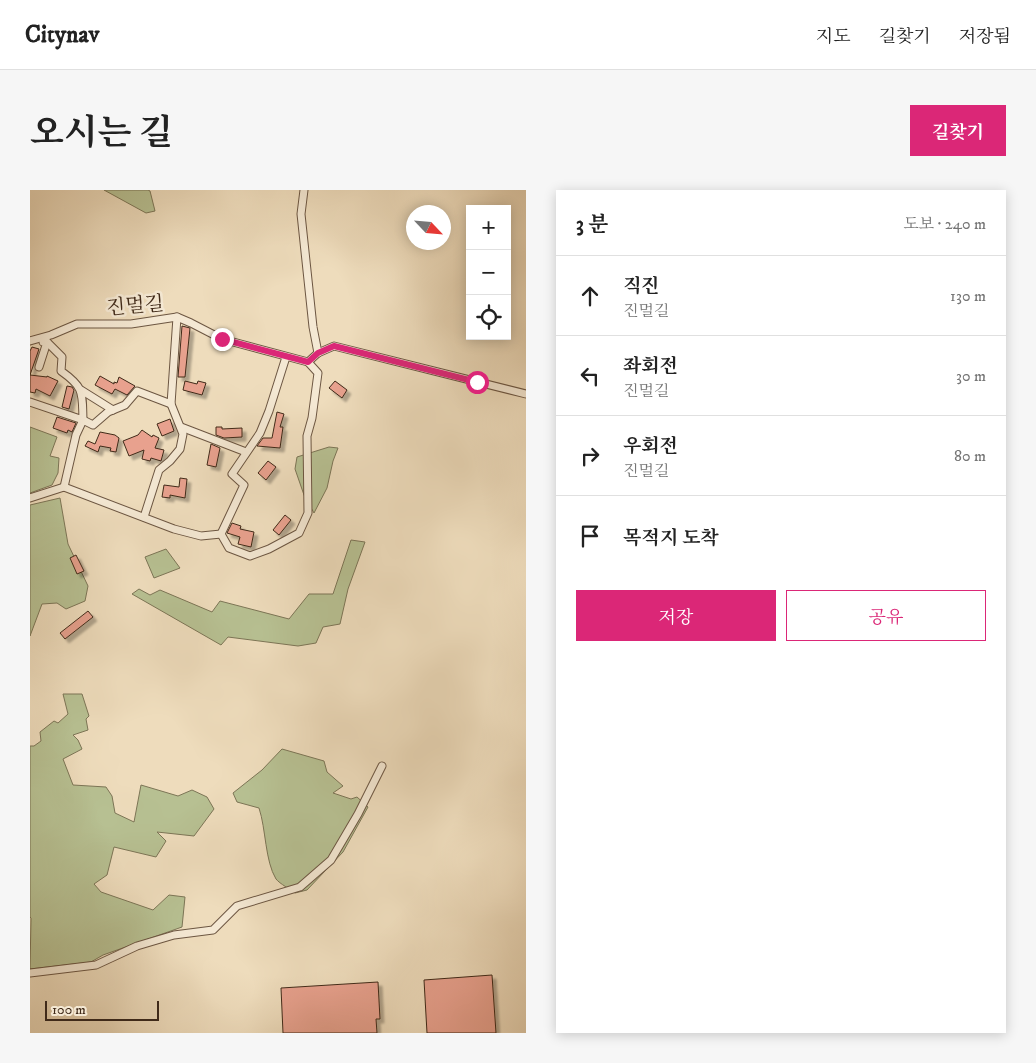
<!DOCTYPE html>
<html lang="ko">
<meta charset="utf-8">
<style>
:root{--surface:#fff;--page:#f6f6f6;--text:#222;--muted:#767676;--line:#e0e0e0;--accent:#db2777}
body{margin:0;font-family:"IM FELL DW Pica","Noto Serif KR",serif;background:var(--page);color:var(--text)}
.controls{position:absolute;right:15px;top:15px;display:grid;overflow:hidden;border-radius:0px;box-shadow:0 2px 12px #0003}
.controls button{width:45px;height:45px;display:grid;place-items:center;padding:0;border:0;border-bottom:1px solid var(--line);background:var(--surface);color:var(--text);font:25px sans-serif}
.compass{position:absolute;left:376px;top:15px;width:45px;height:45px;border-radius:50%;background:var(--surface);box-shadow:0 2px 12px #0003;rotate:116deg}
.scale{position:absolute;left:15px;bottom:12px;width:114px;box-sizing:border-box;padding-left:5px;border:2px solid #402a19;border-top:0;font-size:14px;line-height:18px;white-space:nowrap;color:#402a19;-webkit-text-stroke:4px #f4e8d3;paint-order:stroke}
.stop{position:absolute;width:15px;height:15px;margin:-11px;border:4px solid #db2777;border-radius:50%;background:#fff}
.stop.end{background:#db2777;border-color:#fff;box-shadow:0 1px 5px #0008}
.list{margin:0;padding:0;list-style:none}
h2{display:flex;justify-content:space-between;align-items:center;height:65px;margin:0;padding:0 20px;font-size:21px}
h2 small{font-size:16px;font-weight:400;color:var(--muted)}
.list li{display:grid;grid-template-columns:32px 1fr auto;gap:15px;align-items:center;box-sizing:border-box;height:80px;padding:0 20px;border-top:1px solid var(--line)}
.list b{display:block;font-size:19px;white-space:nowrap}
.list p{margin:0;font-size:16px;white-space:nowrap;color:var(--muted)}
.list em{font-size:16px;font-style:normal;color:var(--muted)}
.actions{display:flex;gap:10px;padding:15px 20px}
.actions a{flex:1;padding:11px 0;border:1px solid var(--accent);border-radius:0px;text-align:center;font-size:18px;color:var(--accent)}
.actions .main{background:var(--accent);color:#fff}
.icon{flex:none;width:28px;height:28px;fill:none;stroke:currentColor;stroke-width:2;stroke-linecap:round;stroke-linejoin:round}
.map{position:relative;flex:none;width:496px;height:843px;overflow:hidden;border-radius:0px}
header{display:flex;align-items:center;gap:30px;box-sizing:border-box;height:70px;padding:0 25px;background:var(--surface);border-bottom:1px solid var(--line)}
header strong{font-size:24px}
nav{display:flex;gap:28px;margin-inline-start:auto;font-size:18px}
.intro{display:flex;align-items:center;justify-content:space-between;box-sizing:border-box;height:120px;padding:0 30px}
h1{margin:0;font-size:35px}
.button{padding:12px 22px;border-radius:0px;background:var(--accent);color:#fff;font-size:18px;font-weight:700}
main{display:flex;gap:30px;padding:0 30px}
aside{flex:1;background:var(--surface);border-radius:0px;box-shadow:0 2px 12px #0003}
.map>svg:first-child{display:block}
.green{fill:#b7c092;stroke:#7c7556}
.building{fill:#e8a18e;stroke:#402a19;filter:url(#shadow)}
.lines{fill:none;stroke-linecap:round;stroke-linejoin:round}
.minor-casing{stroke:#6c5642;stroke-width:9}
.minor{stroke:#f4e8d3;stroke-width:7}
.route{stroke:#db2777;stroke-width:6}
.labels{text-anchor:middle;stroke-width:5;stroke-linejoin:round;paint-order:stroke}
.street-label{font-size:20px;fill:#402a19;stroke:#f4e8d3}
</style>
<header>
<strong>Citynav</strong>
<nav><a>지도</a><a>길찾기</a><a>저장됨</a></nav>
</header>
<div class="intro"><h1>오시는 길</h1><a class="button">길찾기</a></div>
<main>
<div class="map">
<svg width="496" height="843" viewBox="0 0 496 843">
<defs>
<filter id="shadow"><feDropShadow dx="4" dy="4" stdDeviation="1" flood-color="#0004"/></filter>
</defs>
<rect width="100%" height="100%" fill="#eedcbc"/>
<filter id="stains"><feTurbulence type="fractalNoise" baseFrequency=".004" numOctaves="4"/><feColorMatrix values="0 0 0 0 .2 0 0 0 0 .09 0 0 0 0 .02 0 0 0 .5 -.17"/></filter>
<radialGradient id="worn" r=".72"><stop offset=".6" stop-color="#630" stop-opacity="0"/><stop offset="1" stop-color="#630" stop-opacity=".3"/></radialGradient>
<!-- green -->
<g class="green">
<polygon points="74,0 118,0 120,1 125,21 116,23"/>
<polygon points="0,237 27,247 20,266 29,268 28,283 22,295 0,303"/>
<polygon points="299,257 308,258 303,271 297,298 284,323 274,305 265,279 267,267"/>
<polygon points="30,308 38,354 58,396 55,411 36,419 27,413 12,414 0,446 0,315"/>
<polygon points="321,350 335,352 318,399 310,434 293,437 286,453 268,456 198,447 191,455 102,404 109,399 120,405 130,400 182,422 190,411 259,429 279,404 303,404"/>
<polygon points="136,359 150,378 124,388 115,367"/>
<polygon points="33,504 52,504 59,526 56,529 58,540 43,545 48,550 52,559 33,569 43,595 76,597 82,606 85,623 104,632 111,595 148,606 162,600 177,607 184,619 164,646 127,642 136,651 126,667 84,657 77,685 64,694 71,702 123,720 139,705 155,707 152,737 73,765 61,772 0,779 1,728 0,727 0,556 4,556 11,551 10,542 24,531 28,533 38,524"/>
<path d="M 252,559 L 294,571 L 297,582 L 313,596 L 303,603 L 321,609 L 327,607 L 338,617 L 313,662 L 277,700 L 265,703 C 260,699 250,694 246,689 C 235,671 236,639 229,618 L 207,612 L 203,603 L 232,580 Z"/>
</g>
<!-- building -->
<g class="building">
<polygon points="152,136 160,138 155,187 148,187"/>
<polygon points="2,157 9,159 0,185 17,187 17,186 28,191 20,206 6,199 5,203 0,202 0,161"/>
<polygon points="70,186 84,194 84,192 87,193 89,187 105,196 97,205 85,199 82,204 65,195"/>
<polygon points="155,191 167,194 168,191 176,193 172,205 153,200"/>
<polygon points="305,191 317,200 312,208 299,198"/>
<polygon points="37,196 42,197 44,200 39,219 32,217"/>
<polygon points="247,222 254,224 250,237 253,237 250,258 227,256 233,248 242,248"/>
<polygon points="27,227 46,233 42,242 38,240 37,243 23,238"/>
<polygon points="140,229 144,241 132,246 127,234"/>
<polygon points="186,237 192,237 192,239 212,238 212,247 194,248 186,245"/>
<polygon points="112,240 122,247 123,245 129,248 125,258 134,260 131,271 121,268 120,271 112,269 114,260 99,266 93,251 108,245"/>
<polygon points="70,242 85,245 89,248 86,262 80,261 81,258 70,256 68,262 55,256 58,251 65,254"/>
<polygon points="181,254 190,258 186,277 177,275"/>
<polygon points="238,271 246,277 236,290 228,283"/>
<polygon points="150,288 157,289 155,308 140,305 140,308 132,307 134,295 149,297"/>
<polygon points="255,325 261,330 249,345 243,340"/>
<polygon points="202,333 211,336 210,339 224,342 221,357 208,354 210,347 197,343"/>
<polygon points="46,365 54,381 47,384 40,368"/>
<polygon points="58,421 63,427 35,449 30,443"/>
<polygon points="462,785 466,843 397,843 394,790"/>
<polygon points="348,792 350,829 346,829 347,843 253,843 251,798"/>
</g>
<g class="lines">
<!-- minor casing -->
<g class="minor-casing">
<g id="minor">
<polyline points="274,0 271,24 283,137 288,163"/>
<polyline points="0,151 21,145 47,134 101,134 147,127 161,133 192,149 278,172 288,163 304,156 496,204"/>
<polyline points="256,167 239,221 230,243 202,284 214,295 191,344 199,358 220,366 239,359 269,343 278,323 277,246 282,228 288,183 278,172"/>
<polyline points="9,177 17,152 13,152"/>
<polyline points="51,200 83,220"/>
<path d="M 0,212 L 53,230 C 52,203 55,198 31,181 L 32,167 L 17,152"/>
<polyline points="151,237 216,262"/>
<polyline points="34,297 46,245 53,230 63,235 78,222 95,215 107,201 141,214"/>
<polyline points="0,308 34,297 144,339 171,346 191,344"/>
<polyline points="114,327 129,280 140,271 150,259 153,244 141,214 147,127"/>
<polyline points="0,783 66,775 107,756 144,745 183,740 207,716 270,697 301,670 328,624 352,576"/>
</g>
</g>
<!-- minor -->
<use href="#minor" class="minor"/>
</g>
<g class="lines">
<!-- route -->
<polyline class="route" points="192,149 278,172 288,163 304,156 447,192"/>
</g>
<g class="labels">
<!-- street labels -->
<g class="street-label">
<text transform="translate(105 115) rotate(-5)" y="7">진멀길</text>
</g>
</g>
<rect width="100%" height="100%" filter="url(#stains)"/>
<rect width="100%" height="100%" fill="url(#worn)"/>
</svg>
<div class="controls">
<button>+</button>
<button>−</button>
<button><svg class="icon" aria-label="locate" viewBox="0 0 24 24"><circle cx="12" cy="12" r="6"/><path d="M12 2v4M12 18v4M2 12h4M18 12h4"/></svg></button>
</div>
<svg class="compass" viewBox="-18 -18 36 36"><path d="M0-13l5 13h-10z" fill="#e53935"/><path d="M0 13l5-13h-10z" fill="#767676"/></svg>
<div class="scale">100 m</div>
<div class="stop" style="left:447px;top:192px"></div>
<div class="stop end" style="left:192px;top:149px"></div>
</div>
<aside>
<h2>3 분<small>도보 · 240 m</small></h2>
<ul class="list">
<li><svg class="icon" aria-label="ahead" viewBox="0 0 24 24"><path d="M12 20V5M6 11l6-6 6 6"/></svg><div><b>직진</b><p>진멀길</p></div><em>130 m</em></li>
<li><svg class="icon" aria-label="left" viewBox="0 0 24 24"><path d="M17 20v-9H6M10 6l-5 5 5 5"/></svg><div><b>좌회전</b><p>진멀길</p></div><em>30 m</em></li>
<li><svg class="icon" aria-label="right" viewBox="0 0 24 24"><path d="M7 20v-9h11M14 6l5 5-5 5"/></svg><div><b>우회전</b><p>진멀길</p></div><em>80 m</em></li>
<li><svg class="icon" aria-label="arrive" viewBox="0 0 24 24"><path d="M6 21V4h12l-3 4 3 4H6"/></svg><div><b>목적지 도착</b></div></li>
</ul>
<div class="actions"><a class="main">저장</a><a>공유</a></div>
</aside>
</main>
